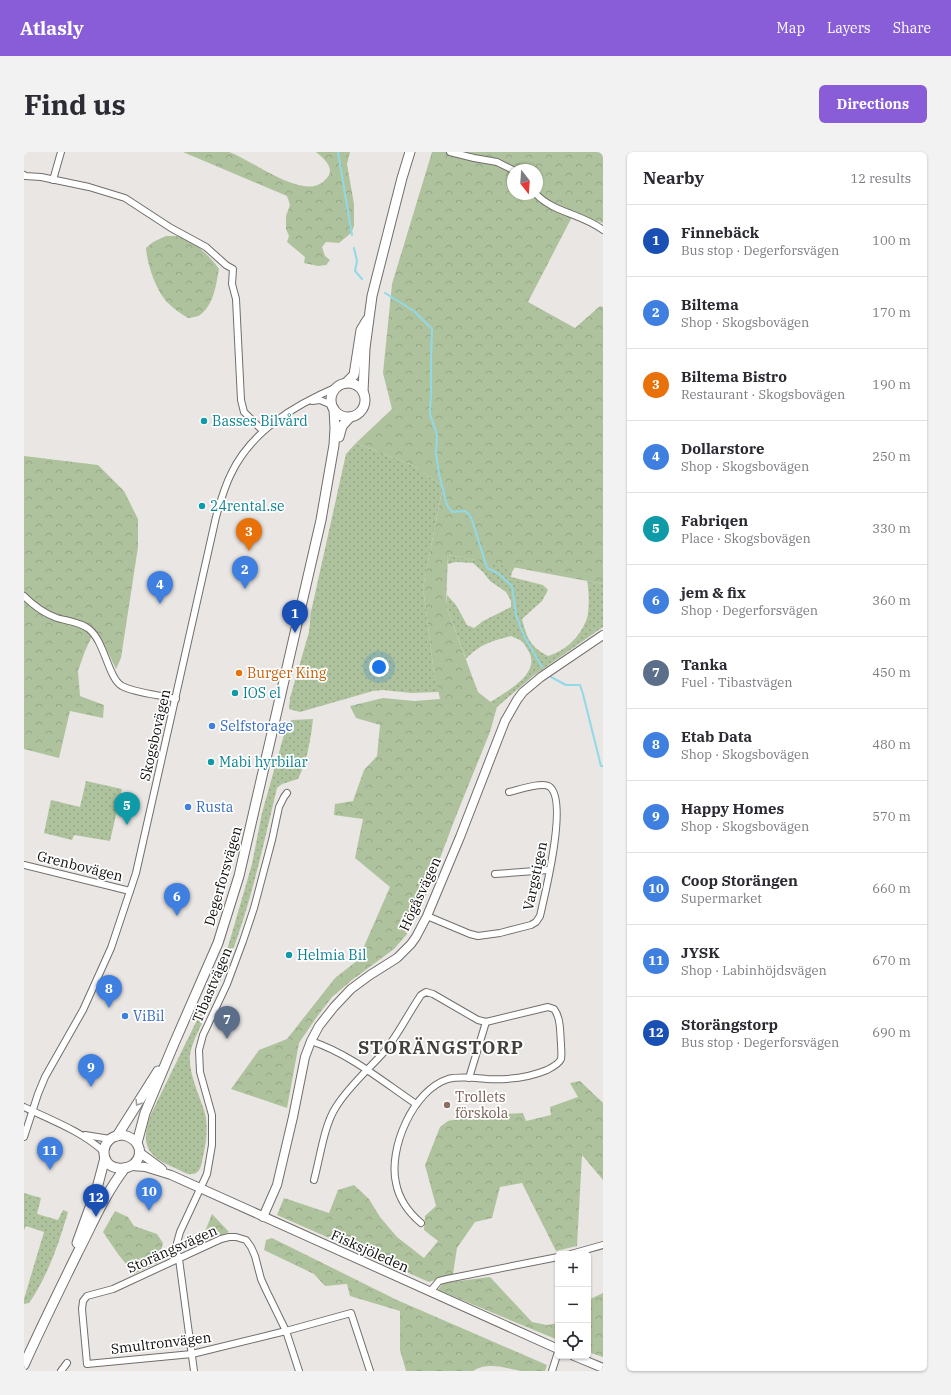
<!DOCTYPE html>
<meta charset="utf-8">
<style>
:root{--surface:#fff;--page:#f2f2f3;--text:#2b2b33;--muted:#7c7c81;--line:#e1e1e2;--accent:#895dd7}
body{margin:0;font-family:"IBM Plex Serif",serif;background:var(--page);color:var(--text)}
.controls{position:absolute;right:12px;bottom:12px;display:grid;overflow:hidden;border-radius:6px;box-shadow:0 1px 3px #0004}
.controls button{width:36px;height:36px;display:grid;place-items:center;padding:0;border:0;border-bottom:1px solid var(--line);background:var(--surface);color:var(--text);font:20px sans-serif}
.compass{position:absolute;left:483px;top:12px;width:36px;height:36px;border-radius:50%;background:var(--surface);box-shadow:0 1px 3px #0004;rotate:163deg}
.you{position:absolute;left:355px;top:515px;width:14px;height:14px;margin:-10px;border:3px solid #fff;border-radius:50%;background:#1a73e8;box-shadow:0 0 0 6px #1a73e833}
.badge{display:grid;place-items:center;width:26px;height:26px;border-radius:50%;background:var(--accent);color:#fff;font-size:13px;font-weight:700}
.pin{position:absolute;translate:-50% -33px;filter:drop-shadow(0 1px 2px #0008)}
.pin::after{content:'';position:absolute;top:21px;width:14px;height:12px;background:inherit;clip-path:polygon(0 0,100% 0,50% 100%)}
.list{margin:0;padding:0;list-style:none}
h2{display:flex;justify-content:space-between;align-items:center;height:52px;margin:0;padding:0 16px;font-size:17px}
h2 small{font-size:13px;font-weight:400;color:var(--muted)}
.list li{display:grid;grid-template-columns:26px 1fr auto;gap:12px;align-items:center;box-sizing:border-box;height:72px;padding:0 16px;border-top:1px solid var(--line)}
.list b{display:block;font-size:15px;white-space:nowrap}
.list p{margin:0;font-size:13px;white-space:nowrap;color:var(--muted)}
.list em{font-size:13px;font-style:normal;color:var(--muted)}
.icon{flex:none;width:22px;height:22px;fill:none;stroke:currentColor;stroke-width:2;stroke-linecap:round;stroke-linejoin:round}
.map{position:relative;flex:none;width:579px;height:1219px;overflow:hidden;border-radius:6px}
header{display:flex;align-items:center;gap:24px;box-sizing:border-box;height:56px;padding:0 20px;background:var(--accent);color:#fff}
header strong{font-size:19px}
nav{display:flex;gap:22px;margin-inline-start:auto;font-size:14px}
.intro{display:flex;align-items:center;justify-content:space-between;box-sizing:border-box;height:96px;padding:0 24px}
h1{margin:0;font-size:28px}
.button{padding:10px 18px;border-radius:6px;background:var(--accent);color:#fff;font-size:14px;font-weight:700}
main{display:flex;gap:24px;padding:0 24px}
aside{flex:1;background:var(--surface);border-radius:6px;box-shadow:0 1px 3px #0004}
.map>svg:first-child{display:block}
.grass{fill:url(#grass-dots)}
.forest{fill:url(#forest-crowns);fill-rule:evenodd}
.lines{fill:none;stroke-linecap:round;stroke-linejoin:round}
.stream{stroke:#91d9e8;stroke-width:2}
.minor-casing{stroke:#716e6b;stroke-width:8}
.tertiary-casing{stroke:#716e6b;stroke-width:10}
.secondary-casing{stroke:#716e6b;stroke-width:11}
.minor{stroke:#fff;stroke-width:6}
.tertiary{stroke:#fff;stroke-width:8}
.secondary{stroke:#fff;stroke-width:9}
.oneway{stroke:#9f9e9e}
.culture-dot{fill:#0f9aa8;stroke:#fff;stroke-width:1.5}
.food-dot{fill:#e8710a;stroke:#fff;stroke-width:1.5}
.shop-dot{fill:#3f7fe0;stroke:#fff;stroke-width:1.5}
.education-dot{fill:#8d6e63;stroke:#fff;stroke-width:1.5}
.labels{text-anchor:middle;stroke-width:3.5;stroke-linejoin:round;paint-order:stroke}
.culture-label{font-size:14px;fill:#0d838f;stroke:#fff;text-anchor:start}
.food-label{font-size:14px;fill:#c56008;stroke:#fff;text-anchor:start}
.shop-label{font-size:14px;fill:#366cbe;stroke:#fff;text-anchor:start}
.street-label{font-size:14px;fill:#0e0d0c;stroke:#fff}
.education-label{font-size:14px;fill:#785e54;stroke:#fff;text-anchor:start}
.district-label{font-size:18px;font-weight:bold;letter-spacing:1px;fill:#423f3c;stroke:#fff}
</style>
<header>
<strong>Atlasly</strong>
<nav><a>Map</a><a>Layers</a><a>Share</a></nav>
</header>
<div class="intro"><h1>Find us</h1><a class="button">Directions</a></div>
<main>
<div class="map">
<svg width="579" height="1219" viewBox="0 0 579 1219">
<defs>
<pattern id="grass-dots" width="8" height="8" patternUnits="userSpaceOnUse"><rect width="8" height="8" fill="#aec39d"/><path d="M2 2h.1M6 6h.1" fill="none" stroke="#94a686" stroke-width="1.8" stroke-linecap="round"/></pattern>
<pattern id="forest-crowns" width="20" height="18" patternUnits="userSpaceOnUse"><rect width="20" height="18" fill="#aec39d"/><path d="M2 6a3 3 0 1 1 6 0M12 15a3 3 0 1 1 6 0" fill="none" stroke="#94a686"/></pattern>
</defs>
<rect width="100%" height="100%" fill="#eae6e3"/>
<!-- grass -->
<g class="grass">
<polygon points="332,291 388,313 419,334 399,435 410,521 415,540 387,541 359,538 349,539 276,560 265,557 266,546 285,480 287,460 322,302"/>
<path d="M 424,403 L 491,415 L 488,420 L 487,425 L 519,433 L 524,438 L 518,449 L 498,467 C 503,486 506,495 524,504 C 541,499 555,486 562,469 C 566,461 565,437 563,429 L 579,432 L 579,475 L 509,524 L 473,555 L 466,550 C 482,540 517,522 505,500 C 499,489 499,489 487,484 C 468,489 456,492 442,507 L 422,454 L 423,443 L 432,453 L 443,473 L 450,476 L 459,469 L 487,455 L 487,449 L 482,440 L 466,429 L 459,420 L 449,411 L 432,410 L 424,412 Z"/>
<path d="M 289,567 C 287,587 283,609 274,627 L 258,632 L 253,636 C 239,694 227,752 205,808 C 197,828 188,849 179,869 C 174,880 168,891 166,903 C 164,919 175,943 180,958 C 185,974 182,993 178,1009 C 177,1015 175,1022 168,1022 C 163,1023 156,1018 151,1016 C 122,1004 116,992 127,962 L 173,868 L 201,805 L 228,712 L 238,661 L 263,572 L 268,568 Z"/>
<polygon points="62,629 98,637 86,689 50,683 48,688 20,681 27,648 56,655"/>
<path d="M 0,1041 L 17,1046 L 13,1062 L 34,1068 L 39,1058 L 44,1060 C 35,1091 24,1124 5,1151 L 0,1152 L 0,1147 L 20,1080 L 2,1074 L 0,1078 Z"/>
</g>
<!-- forest -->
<g class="forest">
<path d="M 159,0 C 170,0 197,0 205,0 C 228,8 279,49 300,29 C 303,26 306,23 306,19 C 306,11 297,4 292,0 L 326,0 L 323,12 L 330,52 L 330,74 L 327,81 L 315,91 L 302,90 L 298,95 L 301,104 L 306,108 L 302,113 L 294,114 L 280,111 L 281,105 L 263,90 L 265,84 L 262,77 L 262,64 L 266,53 L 263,44 Z"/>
<path d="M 408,0 L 579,0 L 579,71 L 550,61 L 504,150 L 551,176 L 576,154 L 579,155 L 579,432 L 424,403 L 422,454 L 454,540 L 473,555 L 466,580 L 432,664 L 402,743 L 384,781 L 370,797 L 328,828 L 308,845 L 292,866 L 275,891 L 263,956 L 207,937 L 235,898 L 263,887 L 311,826 L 334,808 L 366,735 L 331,706 L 339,667 L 310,663 L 311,652 L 329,649 L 340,618 L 353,604 L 356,573 L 332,566 L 326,554 L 359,546 L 390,549 L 416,547 L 410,521 L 399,435 L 419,334 L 388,313 L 332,291 L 368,257 L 359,221 L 368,132 ZM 489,18 L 513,18 L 513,42 L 489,42 Z"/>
<path d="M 142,84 C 146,84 149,84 152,84 C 168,86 187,105 195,117 C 192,133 190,153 176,163 C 173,165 168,165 164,166 C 156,161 150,157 144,151 C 132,139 123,112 122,96 L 129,90 Z"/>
<polygon points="0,304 74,313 100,339 114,367 114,395 97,506 92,517 78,488 69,482 61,499 54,519 56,544 80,553 79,566 46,559 35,606 0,597"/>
<polygon points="556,929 579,951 579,1028 558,1003 553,1094 532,1099 498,1031 476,1035 468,1066 451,1070 433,1096 429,1122 405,1130 253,1063 260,1046 305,1061 314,1038 330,1033 345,1047 356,1065 373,1085 400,1106 414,1089 400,1078 401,1064 412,1054 401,1013 416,975 424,969 451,963 499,961 502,969 527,963 526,955 554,945 546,931"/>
<polygon points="91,1059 104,1065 110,1074 133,1082 139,1091 137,1099 140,1108 110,1122 94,1102 79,1080"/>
<polygon points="188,1062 205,1080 176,1092"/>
<path d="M 248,1086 L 373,1148 L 523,1213 L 521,1219 C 514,1219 506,1219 498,1219 C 482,1217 465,1209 449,1219 L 382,1219 L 376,1198 L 376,1159 L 326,1144 L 323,1132 L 301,1134 L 290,1122 L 240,1098 L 242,1088 Z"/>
<polygon points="466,1125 508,1170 523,1173 534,1171 534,1188 414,1138 419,1131"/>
<polygon points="579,1141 579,1205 564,1200 564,1148"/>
</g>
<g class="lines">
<!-- stream -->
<g class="stream">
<polyline points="314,0 328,83"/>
<polyline points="330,96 333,109 331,119 338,127"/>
<polyline points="361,141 390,159 408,177 407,208 407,240 406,262 413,283 412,301 415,322 423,353 428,360 441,359 447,365 463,416 475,422 488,434 492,463 500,484 518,515"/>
<polyline points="527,525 542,533 556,533 559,542 577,614 579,614"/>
</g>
<!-- minor casing -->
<g class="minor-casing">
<g id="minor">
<polyline points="426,0 450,6 473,10 489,18"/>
<polyline points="0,23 1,24 17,25 65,35 101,46 147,76 182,95 202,113 209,117 208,132 212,147 217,248 220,260 239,279"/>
<polyline points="29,28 37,0"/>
<path d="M 512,42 C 530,61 559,62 579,78"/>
<polyline points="288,249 296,248 308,253"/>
<path d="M 0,444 C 9,453 22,462 33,466 C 43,469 56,470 65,477 C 81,490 84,526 98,534 C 111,541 136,543 152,547"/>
<polyline points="0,713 106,739"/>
<polyline points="471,722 525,718"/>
<path d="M 403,764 L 446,782 L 454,784 L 476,781 L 507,773 L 512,770 L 516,764 C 521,742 544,650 526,635 C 519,629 494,638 485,640"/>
<path d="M 287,889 C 326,902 358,929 392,952"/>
<polyline points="445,926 462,870"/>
<path d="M 0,955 C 27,968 57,979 79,999"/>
<polyline points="61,983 86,987"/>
<path d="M 0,985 L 14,942 L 21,925 L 59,858 L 87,796 L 112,721 L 192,365 C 196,351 200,336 207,322 C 227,279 271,253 313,235"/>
<path d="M 290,1028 C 296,1006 300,973 312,955 C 325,934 344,918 360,900 C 374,883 384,862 397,843 L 402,840 L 409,842 L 454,868 L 462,870 L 524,855 L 530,857 C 537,866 536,881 537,892 C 537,896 538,902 537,907 C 535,912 527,916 523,918 C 504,926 484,928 463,927 C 451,926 437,924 424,927 C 389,938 364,997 372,1031 C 375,1047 384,1060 397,1071"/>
<polyline points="547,1102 579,1093"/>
<polyline points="406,1140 415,1129 423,1127 534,1105"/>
<polyline points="37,1219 43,1211"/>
<polyline points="170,1219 155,1107 152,1097 153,1091 156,1080 183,1022 188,993 188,963 176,920 175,898 179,883 203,832 219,789 230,756 248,688 255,655 260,645 263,641"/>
<polyline points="275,1219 262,1179 242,1138 237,1127 231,1104 227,1095 222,1088 212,1085 205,1085 197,1087 89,1137 63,1144 59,1149 58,1157 63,1212 168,1202 262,1179 327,1161 346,1219"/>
<polyline points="528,1219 534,1200"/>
</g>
</g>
<!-- tertiary casing -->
<g class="tertiary-casing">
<g id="tertiary">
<polyline points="115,1000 138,1017"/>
<polyline points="108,1014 121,1015 147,1023 534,1197"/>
<polyline points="239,1065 253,1033 269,965 281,905 287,889 295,874 310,855 327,837 346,823 373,806 387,792 392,785 403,764 436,685 481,569 493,548 499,540 517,525 579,483"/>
<polyline points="550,1204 579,1216"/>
</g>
</g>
<!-- secondary casing -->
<g class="secondary-casing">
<g id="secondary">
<polyline points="322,231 330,223 337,178 343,168"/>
<circle cx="324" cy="248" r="17"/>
<polyline points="339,240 341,196 348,144 378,26 386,0"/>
<polyline points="315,285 318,274 326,265"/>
<path d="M 99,983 C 125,989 118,1019 94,1016 C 74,1014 75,983 99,983 Z"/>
<polyline points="93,984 134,919"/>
<polyline points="113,991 121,961 149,894 194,791 215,724 297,368 310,293 311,276 310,257"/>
<polyline points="53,1091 73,1036 81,1006"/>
<path d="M 0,1213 C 17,1175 35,1139 53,1102 C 68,1073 81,1042 101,1016"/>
</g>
</g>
<!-- minor -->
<use href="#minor" class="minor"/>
<!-- tertiary -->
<use href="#tertiary" class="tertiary"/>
<!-- secondary -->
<use href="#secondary" class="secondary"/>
</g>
<!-- one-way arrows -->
<defs><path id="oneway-chevron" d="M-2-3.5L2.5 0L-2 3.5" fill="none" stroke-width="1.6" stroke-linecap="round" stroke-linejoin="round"/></defs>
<use class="oneway" href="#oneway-chevron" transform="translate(114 951) rotate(122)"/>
<!-- markers -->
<g class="culture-dot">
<circle cx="180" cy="269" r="4"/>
<circle cx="178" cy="354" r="4"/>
<circle cx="211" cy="541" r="4"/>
<circle cx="187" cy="610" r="4"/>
<circle cx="265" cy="803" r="4"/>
</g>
<circle class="food-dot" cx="215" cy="521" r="4"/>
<g class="shop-dot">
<circle cx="188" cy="574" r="4"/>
<circle cx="164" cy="655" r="4"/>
<circle cx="101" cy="864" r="4"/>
</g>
<circle class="education-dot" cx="423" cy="953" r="4"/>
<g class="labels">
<!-- culture labels -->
<g class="culture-label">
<text x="188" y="274">Basses Bilvård</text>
<text x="186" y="359">24rental.se</text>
<text x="219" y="546">IOS el</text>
<text x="195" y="615">Mabi hyrbilar</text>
<text x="273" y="808">Helmia Bil</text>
</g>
<!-- food labels -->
<g class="food-label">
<text x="223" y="526">Burger King</text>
</g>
<!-- shop labels -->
<g class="shop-label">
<text x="196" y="579">Selfstorage</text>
<text x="172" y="660">Rusta</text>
<text x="109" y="869">ViBil</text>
</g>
<!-- street labels -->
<g class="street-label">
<text transform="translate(131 583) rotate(-77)" y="5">Skogsbovägen</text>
<text transform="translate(56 714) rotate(14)" y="5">Grenbovägen</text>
<text transform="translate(199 724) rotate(-74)" y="5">Degerforsvägen</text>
<text transform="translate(511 724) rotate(-78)" y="5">Vargstigen</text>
<text transform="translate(396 742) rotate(-65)" y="5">Högåsvägen</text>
<text transform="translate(188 833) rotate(-67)" y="5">Tibastvägen</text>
<text transform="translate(148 1097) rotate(-24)" y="5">Storängsvägen</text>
<text transform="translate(346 1099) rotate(24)" y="5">Fisksjöleden</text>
<text transform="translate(137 1191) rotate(-7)" y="5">Smultronvägen</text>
</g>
<!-- education labels -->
<g class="education-label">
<text x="431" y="950">Trollets<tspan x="431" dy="16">förskola</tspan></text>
</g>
<!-- district labels -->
<g class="district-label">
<text x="417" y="902">STORÄNGSTORP</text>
</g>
</g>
</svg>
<div class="controls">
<button>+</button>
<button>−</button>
<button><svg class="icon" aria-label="locate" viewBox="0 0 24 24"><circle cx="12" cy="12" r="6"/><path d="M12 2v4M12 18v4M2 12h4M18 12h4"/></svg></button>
</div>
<svg class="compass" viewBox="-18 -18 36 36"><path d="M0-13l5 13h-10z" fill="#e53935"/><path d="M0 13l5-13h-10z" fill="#7c7c81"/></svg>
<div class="you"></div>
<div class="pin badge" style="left:271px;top:481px;background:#1a4fb4">1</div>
<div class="pin badge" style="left:221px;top:437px;background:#3f7fe0">2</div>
<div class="pin badge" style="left:225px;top:399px;background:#e8710a">3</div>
<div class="pin badge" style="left:136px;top:452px;background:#3f7fe0">4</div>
<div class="pin badge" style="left:103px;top:673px;background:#0f9aa8">5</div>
<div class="pin badge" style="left:153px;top:764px;background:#3f7fe0">6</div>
<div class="pin badge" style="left:203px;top:887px;background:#5c6f8a">7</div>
<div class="pin badge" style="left:85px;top:856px;background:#3f7fe0">8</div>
<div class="pin badge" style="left:67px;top:935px;background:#3f7fe0">9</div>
<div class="pin badge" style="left:125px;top:1059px;background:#3f7fe0">10</div>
<div class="pin badge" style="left:26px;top:1018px;background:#3f7fe0">11</div>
<div class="pin badge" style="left:72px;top:1065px;background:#1a4fb4">12</div>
</div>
<aside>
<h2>Nearby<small>12 results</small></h2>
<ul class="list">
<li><span class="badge" style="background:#1a4fb4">1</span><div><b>Finnebäck</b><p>Bus stop · Degerforsvägen</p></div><em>100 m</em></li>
<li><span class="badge" style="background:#3f7fe0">2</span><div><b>Biltema</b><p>Shop · Skogsbovägen</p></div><em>170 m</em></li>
<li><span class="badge" style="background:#e8710a">3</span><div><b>Biltema Bistro</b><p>Restaurant · Skogsbovägen</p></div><em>190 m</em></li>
<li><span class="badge" style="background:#3f7fe0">4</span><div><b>Dollarstore</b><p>Shop · Skogsbovägen</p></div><em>250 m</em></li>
<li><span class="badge" style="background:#0f9aa8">5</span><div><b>Fabriqen</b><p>Place · Skogsbovägen</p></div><em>330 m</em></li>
<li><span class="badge" style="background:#3f7fe0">6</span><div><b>jem &amp; fix</b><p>Shop · Degerforsvägen</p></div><em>360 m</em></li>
<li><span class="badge" style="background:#5c6f8a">7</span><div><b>Tanka</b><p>Fuel · Tibastvägen</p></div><em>450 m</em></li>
<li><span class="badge" style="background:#3f7fe0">8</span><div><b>Etab Data</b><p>Shop · Skogsbovägen</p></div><em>480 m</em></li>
<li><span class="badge" style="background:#3f7fe0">9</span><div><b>Happy Homes</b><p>Shop · Skogsbovägen</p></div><em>570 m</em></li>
<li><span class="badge" style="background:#3f7fe0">10</span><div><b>Coop Storängen</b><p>Supermarket</p></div><em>660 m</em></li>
<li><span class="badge" style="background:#3f7fe0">11</span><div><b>JYSK</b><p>Shop · Labinhöjdsvägen</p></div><em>670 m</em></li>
<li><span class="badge" style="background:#1a4fb4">12</span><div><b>Storängstorp</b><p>Bus stop · Degerforsvägen</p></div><em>690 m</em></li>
</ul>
</aside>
</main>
